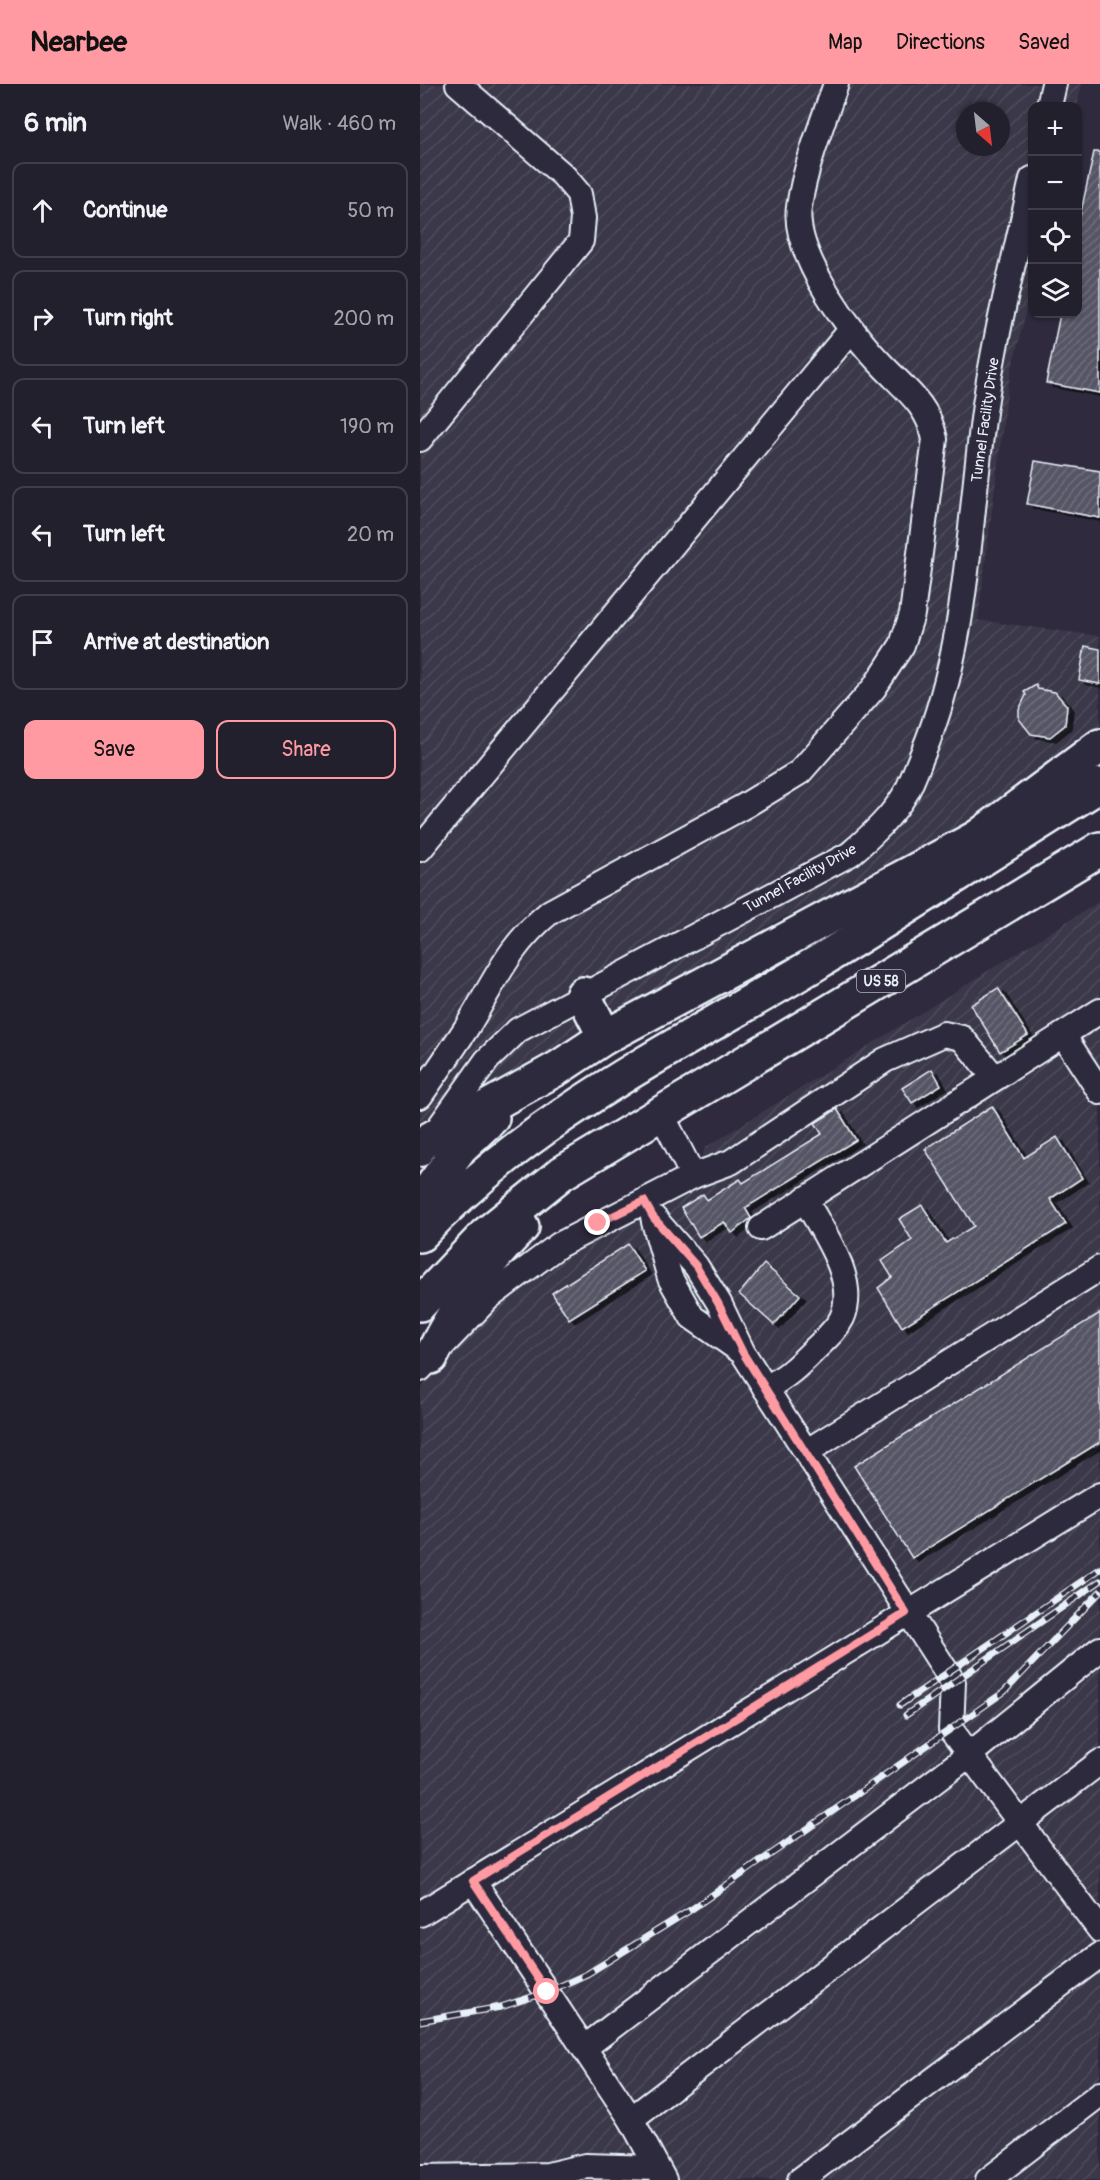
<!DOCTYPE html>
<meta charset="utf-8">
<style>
:root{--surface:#23202e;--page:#2f2d3a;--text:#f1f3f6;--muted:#a3a3aa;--line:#403e4a;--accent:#ff9aa2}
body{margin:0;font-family:Pangolin,sans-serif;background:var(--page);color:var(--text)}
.controls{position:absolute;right:18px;top:18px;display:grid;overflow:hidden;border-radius:12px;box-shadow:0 2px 4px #0004}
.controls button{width:54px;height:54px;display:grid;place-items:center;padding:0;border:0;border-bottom:2px solid var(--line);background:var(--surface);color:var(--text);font:30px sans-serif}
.compass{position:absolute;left:536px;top:18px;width:54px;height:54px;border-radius:50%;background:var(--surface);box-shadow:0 2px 4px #0004;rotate:152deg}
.stop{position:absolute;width:18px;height:18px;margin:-14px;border:4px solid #ff9aa2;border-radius:50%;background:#fff}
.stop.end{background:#ff9aa2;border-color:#fff;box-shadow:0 2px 6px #0008}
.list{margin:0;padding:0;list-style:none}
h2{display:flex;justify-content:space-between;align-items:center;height:78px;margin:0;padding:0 24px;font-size:26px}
h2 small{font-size:20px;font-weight:400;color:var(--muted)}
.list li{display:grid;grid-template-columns:39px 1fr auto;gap:18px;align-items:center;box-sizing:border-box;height:96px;margin:0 12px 12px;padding:0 12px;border:2px solid var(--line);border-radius:12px}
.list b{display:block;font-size:22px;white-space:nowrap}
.list em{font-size:20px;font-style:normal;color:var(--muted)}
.actions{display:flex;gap:12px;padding:18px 24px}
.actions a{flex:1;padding:14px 0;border:2px solid var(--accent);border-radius:12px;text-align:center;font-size:21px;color:var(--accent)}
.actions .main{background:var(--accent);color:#111}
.icon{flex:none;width:33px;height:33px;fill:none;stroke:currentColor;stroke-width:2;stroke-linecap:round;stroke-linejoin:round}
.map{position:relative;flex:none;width:680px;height:2096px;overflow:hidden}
header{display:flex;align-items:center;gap:36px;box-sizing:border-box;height:84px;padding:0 30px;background:var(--accent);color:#111}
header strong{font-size:28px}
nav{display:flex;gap:33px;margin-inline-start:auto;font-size:21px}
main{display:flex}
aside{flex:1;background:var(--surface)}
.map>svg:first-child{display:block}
.industrial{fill:url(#industrial-furrows);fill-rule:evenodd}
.building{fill:url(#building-hatch);stroke:#e8f1f8;stroke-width:1.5;filter:url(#shadow)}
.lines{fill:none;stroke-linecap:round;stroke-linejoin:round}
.minor-casing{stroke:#e8f1f8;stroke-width:28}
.highway-casing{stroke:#e8f1f8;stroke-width:38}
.minor{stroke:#2f2a3d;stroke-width:24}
.highway{stroke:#2f2a3d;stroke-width:33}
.rail-casing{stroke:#e8f1f8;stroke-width:7}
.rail{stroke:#2f2a3d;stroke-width:4.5;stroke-dasharray:14;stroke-linecap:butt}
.route{stroke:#ff9aa2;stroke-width:8}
.labels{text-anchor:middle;stroke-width:6;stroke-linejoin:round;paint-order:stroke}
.shield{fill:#2f2a3d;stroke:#b0b5c0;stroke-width:1.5}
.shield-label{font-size:14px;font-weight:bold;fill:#e8f1f8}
.street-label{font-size:15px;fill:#e8f1f8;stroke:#2f2a3d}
</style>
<header>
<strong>Nearbee</strong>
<nav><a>Map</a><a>Directions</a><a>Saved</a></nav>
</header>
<main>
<aside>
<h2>6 min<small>Walk · 460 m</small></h2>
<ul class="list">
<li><svg class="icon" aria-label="ahead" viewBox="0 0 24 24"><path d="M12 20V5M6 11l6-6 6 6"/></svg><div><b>Continue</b></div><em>50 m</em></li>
<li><svg class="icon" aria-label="right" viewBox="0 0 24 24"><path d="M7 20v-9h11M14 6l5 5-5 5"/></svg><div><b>Turn right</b></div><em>200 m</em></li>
<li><svg class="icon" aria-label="left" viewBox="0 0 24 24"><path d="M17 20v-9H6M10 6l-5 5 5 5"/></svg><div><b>Turn left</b></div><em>190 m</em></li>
<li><svg class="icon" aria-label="left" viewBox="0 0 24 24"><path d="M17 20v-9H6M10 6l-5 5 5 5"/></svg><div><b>Turn left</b></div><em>20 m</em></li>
<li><svg class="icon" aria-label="arrive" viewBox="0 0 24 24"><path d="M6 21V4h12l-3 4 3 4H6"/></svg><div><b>Arrive at destination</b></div></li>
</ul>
<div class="actions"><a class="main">Save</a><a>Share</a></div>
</aside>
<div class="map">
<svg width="680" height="2096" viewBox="0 0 680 2096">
<defs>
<pattern id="industrial-furrows" width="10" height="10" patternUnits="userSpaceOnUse" patternTransform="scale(1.5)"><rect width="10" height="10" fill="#3b3749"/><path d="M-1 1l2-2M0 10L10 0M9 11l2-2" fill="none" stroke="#4e4b5b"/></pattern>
<pattern id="building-hatch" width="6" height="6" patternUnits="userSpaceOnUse" patternTransform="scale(1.5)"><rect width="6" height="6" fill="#575565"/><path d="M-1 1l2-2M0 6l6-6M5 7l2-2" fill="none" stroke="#6f6e7c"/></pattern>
<filter id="shadow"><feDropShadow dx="6" dy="4" stdDeviation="0" flood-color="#0009"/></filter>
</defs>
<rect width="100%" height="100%" fill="#2f2a3d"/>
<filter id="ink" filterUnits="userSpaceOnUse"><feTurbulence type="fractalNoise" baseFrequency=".0167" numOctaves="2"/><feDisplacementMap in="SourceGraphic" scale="12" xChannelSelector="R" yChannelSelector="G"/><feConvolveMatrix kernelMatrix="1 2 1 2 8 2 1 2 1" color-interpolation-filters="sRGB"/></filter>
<g filter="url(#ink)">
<!-- industrial -->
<g class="industrial">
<path d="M 0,0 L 662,0 L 657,22 L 612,22 L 612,202 L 588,302 L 558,536 L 680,552 L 680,679 L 471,785 L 364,833 L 96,988 L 0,1051 ZM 545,27 L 581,27 L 581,63 L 545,63 Z"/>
<polygon points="680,817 680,2096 0,2096 0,1307 14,1288 74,1222 128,1180 266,1104 286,1063"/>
</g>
<!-- building -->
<g class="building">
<polygon points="674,68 680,68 680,309 626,299 640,230 657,230 657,146"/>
<polygon points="615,377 680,387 680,434 607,420"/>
<polygon points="665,562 680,565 680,600 659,596"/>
<polygon points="616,601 618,605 635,608 647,622 645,641 630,653 611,650 599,635 599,626 606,611 604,608"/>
<polygon points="578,904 608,951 580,968 551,921"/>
<polygon points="512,985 521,1001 492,1019 482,1004"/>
<polygon points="572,1022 604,1074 637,1053 662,1094 630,1115 646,1140 482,1243 458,1204 472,1193 462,1177 492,1156 479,1135 502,1121 526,1159 554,1142 505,1065"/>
<polygon points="417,1025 436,1056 325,1124 331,1134 312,1149 304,1138 279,1153 261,1124 283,1110 287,1116 320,1095 323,1099 402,1050 395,1039"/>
<polygon points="208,1160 225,1187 149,1235 132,1209"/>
<polygon points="344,1180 380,1211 354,1241 319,1210"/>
<polygon points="680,1229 680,1358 492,1474 434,1382"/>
</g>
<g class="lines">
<!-- minor casing -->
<g class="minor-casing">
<g id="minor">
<polyline points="629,22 634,0"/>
<polyline points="0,355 161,157 163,134 159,110 143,91 38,0"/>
<polyline points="0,765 431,246"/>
<polyline points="643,951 680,1008"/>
<path d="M 0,1012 C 16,989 32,966 47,943 C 75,898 87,863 130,828 L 326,721 L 380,688 L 454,604 L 482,561 L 492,530 L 515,355 C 508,321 486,306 463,282 C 432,251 372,170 379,123 C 385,82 402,40 416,0"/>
<polyline points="241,1029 273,1092"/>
<path d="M 0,1070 L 67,976 L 98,946 L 430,770 C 451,752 473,732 487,707 C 493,695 498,681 503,669 C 549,558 548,439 565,321 C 576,245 596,170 612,95"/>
<polyline points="233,1133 276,1182 299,1219 323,1269 533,1598 531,1646 680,1846"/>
<polyline points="234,1138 250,1194 272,1233 322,1268"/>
<polyline points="341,1144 680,927"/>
<polyline points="0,1285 69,1213 139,1161 273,1092 311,1078 465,976 524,950 542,954 575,994"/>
<path d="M 345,1304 C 366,1294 379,1281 395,1265 C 405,1255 416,1246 422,1234 C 439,1195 402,1148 385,1115"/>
<polyline points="386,1368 680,1184"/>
<polyline points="53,1797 211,2035 244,2096"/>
<polyline points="0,1830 680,1411"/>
<polyline points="164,1964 549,1671 680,1565"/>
<polyline points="211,2035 680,1678"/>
<polyline points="0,2093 128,2091 165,2082 236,2084"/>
<polyline points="380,2096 680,1871"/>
<polyline points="568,2096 680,2010"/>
</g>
</g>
<!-- highway casing -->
<g class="highway-casing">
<g id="highway">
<polyline points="547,761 680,662"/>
<polyline points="163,910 185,953"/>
<polyline points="10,1055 138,984 185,953 556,754"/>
<polyline points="0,1119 40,1064 72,1034"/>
<path d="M 0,1151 C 110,1033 259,962 395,880 C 491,821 585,760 680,701"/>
<polyline points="0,1220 66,1150 142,1089 680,765"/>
<path d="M 11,1273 C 34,1226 64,1180 102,1143"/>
</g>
</g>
<!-- minor -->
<use href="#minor" class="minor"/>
<!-- highway -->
<use href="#highway" class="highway"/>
<!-- rail casing -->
<g class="rail-casing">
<g id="rail">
<polyline points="480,1621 680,1485"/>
<polyline points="486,1631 680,1497"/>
<polyline points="0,1937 81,1923 127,1908 167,1890 272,1825 584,1608 680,1508"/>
</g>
</g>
<!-- rail -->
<use href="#rail" class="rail"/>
</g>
</g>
<g class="lines" filter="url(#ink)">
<!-- route -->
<polyline class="route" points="127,1908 53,1797 486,1529 323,1269 298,1219 276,1182 233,1133 224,1117 178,1139"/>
</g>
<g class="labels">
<!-- shield labels -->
<rect class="shield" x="437" y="886" width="48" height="22" rx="4.5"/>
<g class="shield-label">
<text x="461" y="902">US 58</text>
</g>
<!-- street labels -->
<g class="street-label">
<text transform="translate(565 336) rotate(-82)" y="5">Tunnel Facility Drive</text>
<text transform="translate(380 794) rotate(-29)" y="5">Tunnel Facility Drive</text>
</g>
</g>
</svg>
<div class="controls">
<button>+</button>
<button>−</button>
<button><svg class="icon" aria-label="locate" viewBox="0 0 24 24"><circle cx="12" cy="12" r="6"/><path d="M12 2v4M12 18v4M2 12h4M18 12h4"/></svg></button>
<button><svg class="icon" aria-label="layers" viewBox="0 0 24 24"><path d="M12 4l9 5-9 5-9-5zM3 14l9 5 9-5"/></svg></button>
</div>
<svg class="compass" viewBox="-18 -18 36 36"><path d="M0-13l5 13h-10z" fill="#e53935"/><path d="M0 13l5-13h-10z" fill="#a3a3aa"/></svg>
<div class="stop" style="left:127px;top:1908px"></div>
<div class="stop end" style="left:178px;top:1139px"></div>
</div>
</main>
